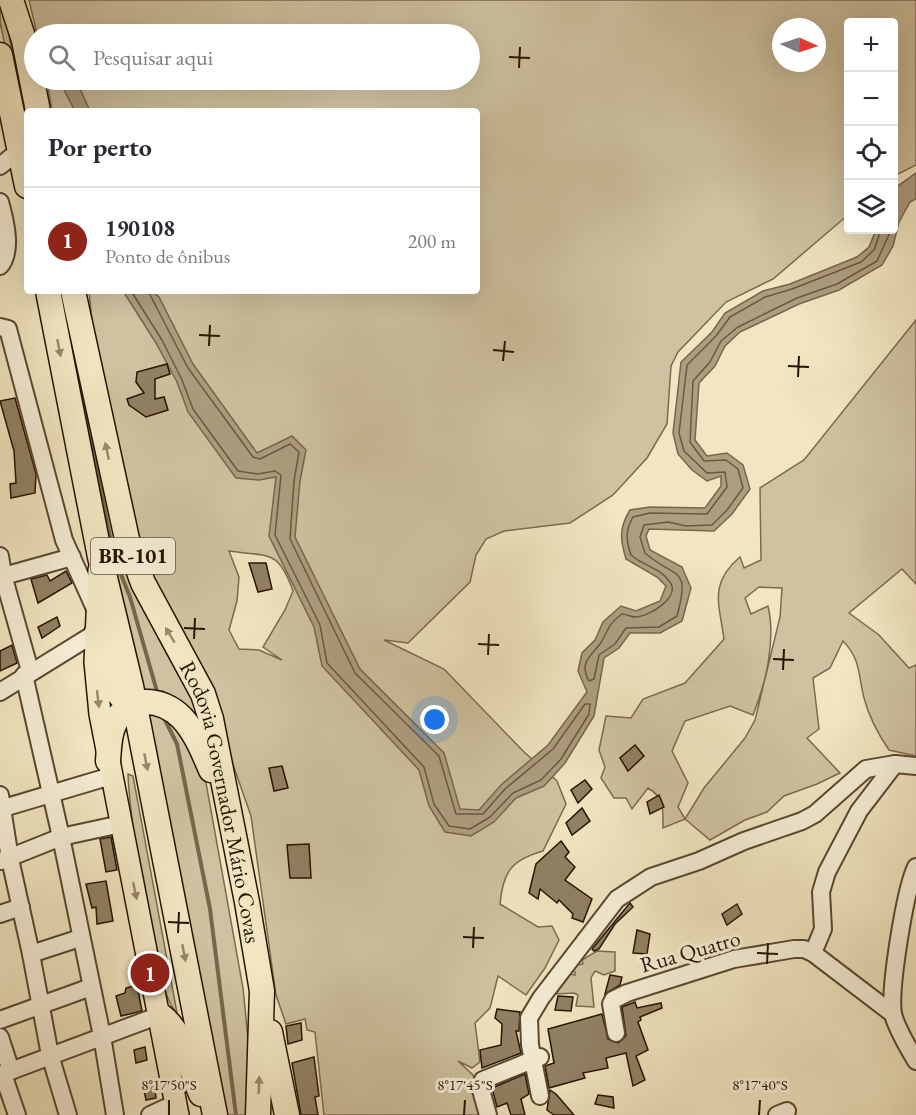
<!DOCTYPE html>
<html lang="pt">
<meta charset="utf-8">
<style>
:root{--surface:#fff;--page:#f7f7f7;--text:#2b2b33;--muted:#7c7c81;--line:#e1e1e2;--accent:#8f2418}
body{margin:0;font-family:"EB Garamond",serif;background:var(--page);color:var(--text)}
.controls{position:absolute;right:18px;top:18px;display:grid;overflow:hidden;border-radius:6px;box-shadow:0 6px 24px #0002}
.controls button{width:54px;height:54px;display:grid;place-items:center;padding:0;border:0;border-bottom:2px solid var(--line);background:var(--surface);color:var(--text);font:30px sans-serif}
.compass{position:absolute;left:772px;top:18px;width:54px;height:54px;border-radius:50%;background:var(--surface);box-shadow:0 6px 24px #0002;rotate:93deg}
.you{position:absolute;left:435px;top:720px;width:21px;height:21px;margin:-15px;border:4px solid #fff;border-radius:50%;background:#1a73e8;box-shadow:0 0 0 9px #1a73e833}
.badge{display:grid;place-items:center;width:39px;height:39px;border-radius:50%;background:var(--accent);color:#fff;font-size:20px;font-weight:700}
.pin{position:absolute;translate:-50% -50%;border:3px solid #fff;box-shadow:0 2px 6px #0006}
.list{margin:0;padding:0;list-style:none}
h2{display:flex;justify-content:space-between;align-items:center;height:78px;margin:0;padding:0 24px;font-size:26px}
h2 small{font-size:20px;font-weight:400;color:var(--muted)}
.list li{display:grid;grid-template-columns:39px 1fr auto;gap:18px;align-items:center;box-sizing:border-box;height:108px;padding:0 24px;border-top:2px solid var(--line)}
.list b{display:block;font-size:22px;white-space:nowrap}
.list p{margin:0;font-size:20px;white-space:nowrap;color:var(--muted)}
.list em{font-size:20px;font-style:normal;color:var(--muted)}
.icon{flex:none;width:33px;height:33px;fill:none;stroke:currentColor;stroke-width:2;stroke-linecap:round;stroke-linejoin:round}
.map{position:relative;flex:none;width:916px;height:1115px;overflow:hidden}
.search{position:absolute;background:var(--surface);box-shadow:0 6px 24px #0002;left:24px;top:24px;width:456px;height:66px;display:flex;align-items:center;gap:15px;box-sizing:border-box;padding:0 21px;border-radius:33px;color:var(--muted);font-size:22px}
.panel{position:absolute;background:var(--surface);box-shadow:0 6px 24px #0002;left:24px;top:108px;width:456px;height:186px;border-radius:6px}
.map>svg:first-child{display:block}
.green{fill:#cfc2a0;stroke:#7c6a50;stroke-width:1.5;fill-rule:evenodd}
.water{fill:#ad9e7f;stroke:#78664c;stroke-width:1.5}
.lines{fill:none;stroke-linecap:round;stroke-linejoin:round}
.shore{stroke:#6a5840;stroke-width:1.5}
.stream{stroke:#78664c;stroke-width:4}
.building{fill:#918164;stroke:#281300;stroke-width:1.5}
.minor-casing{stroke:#5a4830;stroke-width:20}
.major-casing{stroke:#281300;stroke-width:24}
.highway-casing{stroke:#281300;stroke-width:27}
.minor{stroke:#f6efd7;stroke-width:16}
.major{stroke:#f1e6c1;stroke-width:21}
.highway{stroke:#f1e6c1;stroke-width:24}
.oneway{fill:#97876a}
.ticks{fill:none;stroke:#281300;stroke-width:2}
.labels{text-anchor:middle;stroke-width:6;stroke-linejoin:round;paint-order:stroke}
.shield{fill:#f6efd7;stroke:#665540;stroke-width:1.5}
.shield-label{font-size:21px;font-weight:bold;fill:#281300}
.street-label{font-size:22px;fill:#281300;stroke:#f6efd7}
.ticks-label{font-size:15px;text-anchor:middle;fill:#281300;stroke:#f6efd7;stroke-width:6;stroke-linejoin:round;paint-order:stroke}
</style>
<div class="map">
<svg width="916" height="1115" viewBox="0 0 916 1115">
<rect width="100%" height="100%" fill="#f1e6c1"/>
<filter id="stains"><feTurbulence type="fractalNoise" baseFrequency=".00333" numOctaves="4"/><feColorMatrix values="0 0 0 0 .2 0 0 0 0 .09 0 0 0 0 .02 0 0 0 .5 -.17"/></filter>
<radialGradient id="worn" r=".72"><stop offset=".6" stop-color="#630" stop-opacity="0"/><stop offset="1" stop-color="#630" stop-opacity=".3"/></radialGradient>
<!-- green -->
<g class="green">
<polygon points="0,0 3,0 27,111 27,150 0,22"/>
<path d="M 29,0 L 916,0 L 916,165 L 894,176 L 894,22 L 848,22 L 848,215 L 773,279 L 726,302 L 678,352 L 671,366 L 667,424 L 647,458 L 613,495 L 570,523 L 504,531 L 486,539 L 476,555 L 470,582 L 408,643 L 384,640 L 444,669 L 524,752 L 557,781 L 566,804 L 543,851 C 511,860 503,872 500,904 L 538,927 L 552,926 L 559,940 L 545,968 L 526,995 L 498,976 L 490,1008 L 475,1023 L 480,1062 L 472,1068 L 458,1061 L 473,1075 L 480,1115 L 324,1115 L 315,1032 L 307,1030 L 305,1019 L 286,1024 L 276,995 L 251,816 L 230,756 L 147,573 L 127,502 L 92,322 L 89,291 L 477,291 L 477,111 L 52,111 L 47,80 L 470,80 L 470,34 L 37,34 ZM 781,27 L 817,27 L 817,63 L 781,63 ZM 229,551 C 270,557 278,549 293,591 L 285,610 L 263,647 L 282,660 L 259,650 L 239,649 L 229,630 L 237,601 L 239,577 Z"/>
<polygon points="55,291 65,291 149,617 205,722 214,766 178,704 163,691 138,695"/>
<path d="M 916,320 L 916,584 L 902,569 L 849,613 L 879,635 L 909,668 L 916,665 L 916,756 L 889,750 C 878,734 869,717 864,698 C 858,675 861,659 843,641 L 830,668 L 813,678 L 819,729 L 807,738 L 840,773 L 817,784 L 784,796 L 767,812 L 745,820 L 710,840 L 685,819 L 663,828 C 663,810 665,798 648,788 L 632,809 L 626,798 L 614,798 L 601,778 L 605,767 L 599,750 L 606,716 L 631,718 L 643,699 L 685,683 L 724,639 C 719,603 709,583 740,557 L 744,568 L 761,560 L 760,488 L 804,460 ZM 759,587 L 782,588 L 780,617 L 755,720 L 745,738 L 704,788 L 685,819 L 678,807 L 688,783 L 672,751 L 685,721 L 730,706 L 753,715 C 766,683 776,640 768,606 L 751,614 L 745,598 Z"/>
<polygon points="154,707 178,724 203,766 243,988 250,1060 247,1115 223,1115 143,711"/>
<path d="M 128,774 L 133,776 L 177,1013 C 153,991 129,813 128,774 Z"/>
<polygon points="597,951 615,952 615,971 604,975 595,971 591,978 594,1007 576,1006 578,995 574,993 556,994 570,974 575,975 575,972 572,971 576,965 583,964 582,960"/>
</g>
<!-- water -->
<g class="water">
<polygon points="59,80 76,80 90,111 75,111"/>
<path d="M 916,173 L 916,199 L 910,202 L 899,222 L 893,246 L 882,265 L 839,290 L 799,304 L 740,332 L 725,346 L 715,366 L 699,383 L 695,440 L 707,456 L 727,453 L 743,465 L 750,489 L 732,514 L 714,531 L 649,529 L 646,536 L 650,550 L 682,567 L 691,588 L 682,621 L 660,633 L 630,633 L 619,648 L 604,658 L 594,716 L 565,763 L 544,786 L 516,798 L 494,822 L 471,836 L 445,832 L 429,806 L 419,770 L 322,666 L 314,627 L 269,536 L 276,477 L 259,480 L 236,478 L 188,412 L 177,382 L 156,343 L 123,291 L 151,291 L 159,297 L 193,364 L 257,453 L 292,436 L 306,450 L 300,481 L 295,537 L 360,669 L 444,753 L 460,809 L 479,810 L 501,785 L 548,745 L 587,692 L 578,671 L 582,653 L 595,640 L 603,622 L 621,606 L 636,611 L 660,601 L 666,586 L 657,577 L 626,559 C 620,539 619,528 630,510 L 650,507 L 705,508 L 721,486 L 721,476 L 707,481 L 692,470 L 678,454 L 673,433 L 681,362 L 712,332 L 725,313 L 763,291 L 790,284 L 857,257 L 869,247 L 876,230 L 894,230 L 894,189 Z"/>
</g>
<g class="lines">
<!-- shore -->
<g class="shore">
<path d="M 881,230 L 874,250 L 861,262 L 792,289 L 765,297 L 730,317 L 716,336 L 687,365 L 679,433 L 684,451 L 707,473 L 725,472 L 727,487 L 707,514 L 650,513 L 633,517 C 625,531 626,540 631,555 C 643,566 661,568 670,582 C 681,597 649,617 635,617 C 631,617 626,614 622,614 C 606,626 609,630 600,644 C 590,657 579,663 589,681 L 594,679 L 599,655 L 615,644 L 626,628 L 659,627 L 677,616 C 691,565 676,580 645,553 L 640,537 L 644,525 L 668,522 L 686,526 L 712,525 L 727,510 L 743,488 L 738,469 L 726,460 L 704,461 L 690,442 L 693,381 L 710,362 L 721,341 L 738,327 L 797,298 L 837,284 L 877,261 L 891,230"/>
<polyline points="131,291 162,340 182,380 193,409 238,471 258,474 275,471 281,475 275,535 320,625 327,663 424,767 434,804 449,826 470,829 490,817 513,793 541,780 561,759 589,714 590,704 585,704 553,749 505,789 483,814 456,814 439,756 355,673 290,539 294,481 299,452 290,444 260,459 253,457 188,368 148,291"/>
</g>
<!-- stream -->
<g class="stream">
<polyline points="10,34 27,118"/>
<polyline points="61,291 114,557 130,597 158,695"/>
<polyline points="163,716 177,744 210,909 236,1115"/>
</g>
</g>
<!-- building -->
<g class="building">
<polygon points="167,364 170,374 155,379 155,399 164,397 168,410 146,417 129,405 127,399 144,393 136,382 137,372"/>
<polygon points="15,398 36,474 35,493 11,498 10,484 16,483 14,451 0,401"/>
<polygon points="249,563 266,563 272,589 258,592"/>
<polygon points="66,571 72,583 38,603 31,579 47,575 50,581"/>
<polygon points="57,617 60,626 42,638 38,627"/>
<polygon points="12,645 17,663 0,671 0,651"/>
<polygon points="635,745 644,756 628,771 620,758"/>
<polygon points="282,766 288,788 274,791 269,768"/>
<polygon points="585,780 592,789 578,803 571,790"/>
<polygon points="659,795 664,807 650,814 647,802"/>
<polygon points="582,808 590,821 572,835 566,823"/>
<polygon points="111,837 117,870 106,872 100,839"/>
<polygon points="561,841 569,852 565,857 575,867 565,880 592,899 583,922 572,918 573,914 559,900 557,903 540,889 538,899 529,893 536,864"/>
<polygon points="309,844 311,878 290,878 287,845"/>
<polygon points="106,881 113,921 97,924 96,907 92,908 86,884"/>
<polygon points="630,903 633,907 615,924 599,949 594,951 592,949"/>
<polygon points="737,904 742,914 727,925 722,914"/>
<polygon points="637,930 650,934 647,954 633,953"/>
<polygon points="610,975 622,977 620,985 605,994"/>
<polygon points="137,985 142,1011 121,1016 116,996 125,993 126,988"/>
<polygon points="558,996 573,997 571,1011 555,1010"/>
<polygon points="635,1002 637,1008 661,1003 662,1008 640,1017 641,1020 638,1022 648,1050 636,1056 645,1080 633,1086 626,1053 606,1058 608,1068 583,1073 585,1078 549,1088 545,1066 554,1063 548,1029 602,1014 608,1039 618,1043 626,1036 622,1007"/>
<polygon points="497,1009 520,1012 519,1031 516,1031 521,1053 482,1068 480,1050 501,1045 502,1024 495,1018"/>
<polygon points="301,1023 302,1040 288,1044 286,1026"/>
<polygon points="145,1047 147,1060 136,1063 134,1050"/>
<polygon points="314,1057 319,1096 315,1097 318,1115 301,1115 292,1063"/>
<polygon points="525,1074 529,1094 521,1099 525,1115 511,1115 507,1103 497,1107 492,1088"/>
<polygon points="154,1083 156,1098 146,1100 143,1085"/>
<polygon points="550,1090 556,1094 574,1115 554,1115 547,1110"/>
<polygon points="598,1095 613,1097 614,1108 595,1104"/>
</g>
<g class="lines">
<!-- minor casing -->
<g class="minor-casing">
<g id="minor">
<polyline points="0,166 20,150"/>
<path d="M 0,202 C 5,220 13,251 0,266"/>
<polyline points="0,327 8,329 64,540 96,611"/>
<polyline points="0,556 3,575 30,671"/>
<polyline points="0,577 72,557"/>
<polyline points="24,675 61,837 102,1036 115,1115"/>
<polyline points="0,692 97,632"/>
<polyline points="0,795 10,859 31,954 50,1055 68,1115"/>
<polyline points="0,809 111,776"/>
<polyline points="1,861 61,837 121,824"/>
<path d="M 916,867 C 905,890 889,989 893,1014 C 897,1030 908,1047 916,1061"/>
<polyline points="0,914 21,907"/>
<polyline points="813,953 823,929 821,892 827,872 859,811 895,764"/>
<polyline points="31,954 80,938"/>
<polyline points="0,1020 91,987"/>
<polyline points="616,1033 611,1004 613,1000 627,993 734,959 794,949 804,949 813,953 893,1014"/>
<polyline points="0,1037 11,1071"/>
<polyline points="3,1074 17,1115"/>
<polyline points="0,1075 160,1015"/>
<polyline points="540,1096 530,1045 529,1018 541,998 617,899 651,877 699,861 744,841 802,821 815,814 866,769 895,764 916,766"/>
<polyline points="150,1115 176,1103"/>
<polyline points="488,1115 481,1090 483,1080 540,1057"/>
<polyline points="777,1115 787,1111"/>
</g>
</g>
<!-- major casing -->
<g class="major-casing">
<polyline id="major" points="99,570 95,662 100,714 178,1115"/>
</g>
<!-- highway casing -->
<g class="highway-casing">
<g id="highway">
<polyline points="11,0 24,40 38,111"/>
<polyline points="0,55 27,186"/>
<polyline points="48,291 100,557 131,686 215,1115"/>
<path id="s1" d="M 73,291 L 127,539 L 143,583 L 203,694 L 211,719 L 247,902 L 262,991 L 258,1115"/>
<path d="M 97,632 C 103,655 108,694 132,704"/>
<path d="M 108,761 C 109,749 109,735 114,725 C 126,694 162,697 182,718 C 196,733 203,752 211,770"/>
<path d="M 160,1015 C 183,1031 190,1069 201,1094"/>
<polyline points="270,1032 287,1115"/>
</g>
</g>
<!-- minor -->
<use href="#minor" class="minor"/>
<!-- major -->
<use href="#major" class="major"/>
<!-- highway -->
<use href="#highway" class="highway"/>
</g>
<!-- one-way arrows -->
<defs><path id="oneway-solid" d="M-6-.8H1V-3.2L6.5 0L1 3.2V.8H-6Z" transform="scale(1.5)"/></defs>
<g class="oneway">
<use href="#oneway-solid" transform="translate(59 348) rotate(79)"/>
<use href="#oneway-solid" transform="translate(107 451) rotate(-102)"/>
<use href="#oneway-solid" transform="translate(170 635) rotate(-121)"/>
<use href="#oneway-solid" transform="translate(98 699) rotate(83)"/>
<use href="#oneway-solid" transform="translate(146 762) rotate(79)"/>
<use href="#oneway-solid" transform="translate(135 891) rotate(78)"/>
<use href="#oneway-solid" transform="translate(184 953) rotate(79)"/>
<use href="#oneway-solid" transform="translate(259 1085) rotate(-88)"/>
</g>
<!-- ticks -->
<path class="ticks" d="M 509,57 L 530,58M 519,68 L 520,47M 199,335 L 220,336M 209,346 L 210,325M 493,350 L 514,352M 503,361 L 505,341M 788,366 L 809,367M 798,377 L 799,356M 184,628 L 205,629M 194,639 L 195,618M 478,644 L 499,645M 488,655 L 489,634M 773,659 L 794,660M 783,670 L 784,649M 168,922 L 189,923M 178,933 L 179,912M 463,937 L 484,938M 473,948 L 474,927M 757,953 L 778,954M 767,964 L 768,943M 169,1115 L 169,1100M 464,1115 L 465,1100M 759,1115 L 760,1100"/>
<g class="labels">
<!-- shield labels -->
<rect class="shield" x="91" y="538" width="84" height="36" rx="4.5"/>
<g class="shield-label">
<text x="133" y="563">BR-101</text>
</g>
<!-- street labels -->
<g class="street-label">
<text dy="8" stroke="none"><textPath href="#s1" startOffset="536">Rodovia Governador Mário Covas</textPath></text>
<text transform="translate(690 951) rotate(-16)" y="8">Rua Quatro</text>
</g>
</g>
<g class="ticks-label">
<text x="169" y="1090">8°17'50"S</text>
<text x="465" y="1090">8°17'45"S</text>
<text x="760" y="1090">8°17'40"S</text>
</g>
<rect width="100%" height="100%" filter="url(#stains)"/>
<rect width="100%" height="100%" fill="url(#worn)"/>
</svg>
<div class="controls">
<button>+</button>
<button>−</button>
<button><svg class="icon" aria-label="locate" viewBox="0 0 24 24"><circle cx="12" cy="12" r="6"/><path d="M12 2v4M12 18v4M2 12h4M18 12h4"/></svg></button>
<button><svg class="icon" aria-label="layers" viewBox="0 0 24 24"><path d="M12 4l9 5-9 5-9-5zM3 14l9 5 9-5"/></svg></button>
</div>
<svg class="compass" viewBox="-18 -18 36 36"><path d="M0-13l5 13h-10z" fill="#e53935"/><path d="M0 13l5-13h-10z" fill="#7c7c81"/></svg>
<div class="you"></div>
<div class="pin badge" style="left:150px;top:973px">1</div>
<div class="search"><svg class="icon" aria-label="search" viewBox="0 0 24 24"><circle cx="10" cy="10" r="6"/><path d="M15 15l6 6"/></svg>Pesquisar aqui</div>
<section class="panel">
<h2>Por perto<small></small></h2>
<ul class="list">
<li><span class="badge">1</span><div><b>190108</b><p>Ponto de ônibus</p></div><em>200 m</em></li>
</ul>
</section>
</div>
